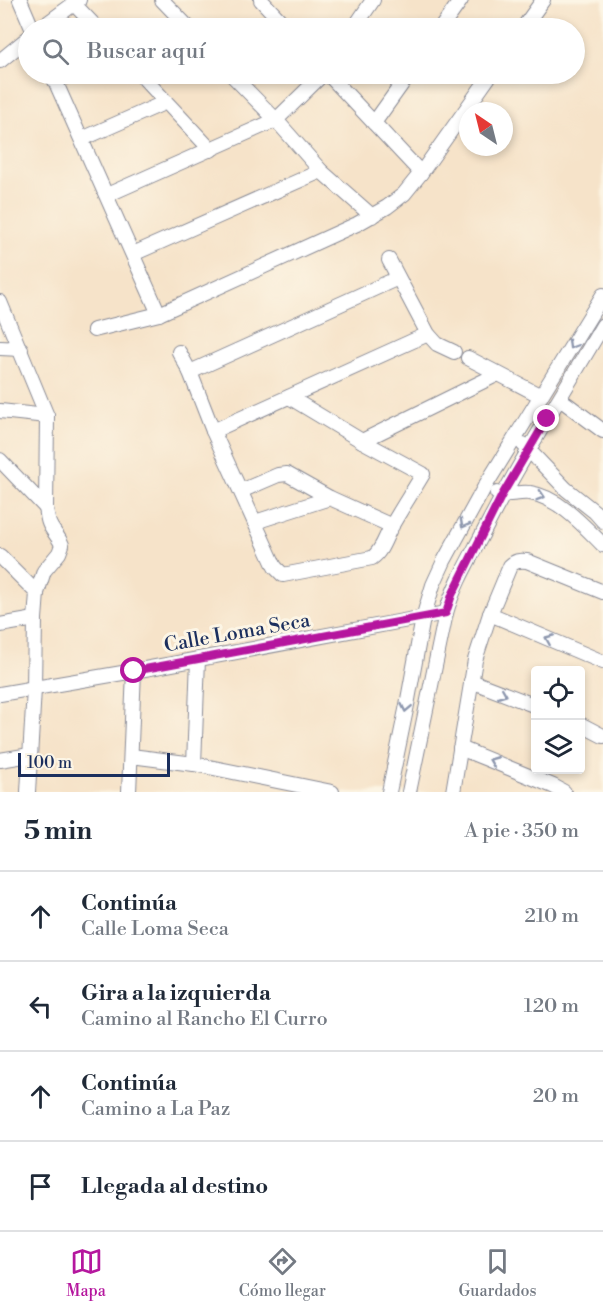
<!DOCTYPE html>
<html lang="es">
<meta charset="utf-8">
<style>
:root{--surface:#fff;--page:#f6f6f7;--text:#1f2937;--muted:#747a83;--line:#e0e1e3;--accent:#b5179e}
body{margin:0;font-family:"Libre Bodoni",serif;background:var(--page);color:var(--text)}
.controls{position:absolute;right:18px;bottom:18px;display:grid;overflow:hidden;border-radius:6px;box-shadow:0 3px 9px #0003}
.controls button{width:54px;height:54px;display:grid;place-items:center;padding:0;border:0;border-bottom:2px solid var(--line);background:var(--surface);color:var(--text);font:30px sans-serif}
.compass{position:absolute;left:459px;top:102px;width:54px;height:54px;border-radius:50%;background:var(--surface);box-shadow:0 3px 9px #0003;rotate:325deg}
.scale{position:absolute;left:18px;bottom:15px;width:152px;box-sizing:border-box;padding-left:6px;border:3px solid #1b2f5e;border-top:0;font-size:16px;line-height:21px;white-space:nowrap;color:#1b2f5e;-webkit-text-stroke:4px #fcf5e5;paint-order:stroke}
.stop{position:absolute;width:18px;height:18px;margin:-14px;border:4px solid #b5179e;border-radius:50%;background:#fff}
.stop.end{background:#b5179e;border-color:#fff;box-shadow:0 2px 6px #0008}
.list{margin:0;padding:0;list-style:none}
h2{display:flex;justify-content:space-between;align-items:center;height:78px;margin:0;padding:0 24px;font-size:26px}
h2 small{font-size:20px;font-weight:400;color:var(--muted)}
.list li{display:grid;grid-template-columns:39px 1fr auto;gap:18px;align-items:center;box-sizing:border-box;height:90px;padding:0 24px;border-top:2px solid var(--line)}
.list b{display:block;font-size:22px;white-space:nowrap}
.list p{margin:0;font-size:20px;white-space:nowrap;color:var(--muted)}
.list em{font-size:20px;font-style:normal;color:var(--muted)}
.icon{flex:none;width:33px;height:33px;fill:none;stroke:currentColor;stroke-width:2;stroke-linecap:round;stroke-linejoin:round}
.map{position:relative;flex:none;width:603px;height:792px;overflow:hidden}
.search{position:absolute;background:var(--surface);box-shadow:0 3px 9px #0003;left:18px;right:18px;top:18px;height:66px;display:flex;align-items:center;gap:15px;box-sizing:border-box;padding:0 21px;border-radius:33px;color:var(--muted);font-size:22px}
.sheet{height:438px;background:var(--surface)}
nav{display:flex;justify-content:space-around;align-items:center;box-sizing:border-box;height:84px;border-top:2px solid var(--line);background:var(--surface);font-size:16px;color:var(--muted)}
nav a{display:grid;justify-items:center;gap:3px}
nav .on{color:var(--accent)}
.map>svg:first-child{display:block}
.lines{fill:none;stroke-linecap:round;stroke-linejoin:round}
.minor-casing{stroke:#888994;stroke-width:16}
.minor{stroke:#fff;stroke-width:14}
.oneway{stroke:#8d97ae}
.route{stroke:#b5179e;stroke-width:8}
.labels{text-anchor:middle;stroke-width:6;stroke-linejoin:round;paint-order:stroke}
.street-label{font-size:20px;fill:#1b2f5e;stroke:#fcf5e5}
</style>
<div class="map">
<svg width="603" height="792" viewBox="0 0 603 792">
<rect width="100%" height="100%" fill="#fcf5e5"/>
<filter id="ink" filterUnits="userSpaceOnUse"><feTurbulence type="fractalNoise" baseFrequency=".0167" numOctaves="2"/><feDisplacementMap in="SourceGraphic" scale="12" xChannelSelector="R" yChannelSelector="G"/><feConvolveMatrix kernelMatrix="1 2 1 2 8 2 1 2 1" color-interpolation-filters="sRGB"/></filter>
<filter id="wash" filterUnits="userSpaceOnUse"><feTurbulence type="fractalNoise" baseFrequency=".008" numOctaves="4" result="noise"/><feDisplacementMap in="SourceGraphic" scale="24" xChannelSelector="R" yChannelSelector="G"/><feGaussianBlur stdDeviation="1.35" result="paint"/><feColorMatrix in="noise" values="0 0 0 0 0 0 0 0 0 0 0 0 0 0 0 0 0 1.4 0 .05"/><feComposite in="paint" operator="in"/></filter>
<g filter="url(#wash)">
<rect width="100%" height="100%" fill="#f6e3c9"/>
</g>
<g filter="url(#ink)">
<g class="lines">
<!-- minor casing -->
<g class="minor-casing">
<g id="minor">
<polyline points="20,0 32,28"/>
<polyline points="162,0 189,28"/>
<polyline points="261,0 287,28"/>
<polyline points="74,4 97,28"/>
<polyline points="41,28 79,0"/>
<polyline points="354,28 373,0"/>
<polyline points="441,28 461,0"/>
<polyline points="523,28 543,0"/>
<polyline points="0,61 28,38"/>
<polyline points="52,74 159,314"/>
<polyline points="140,74 211,150"/>
<polyline points="231,74 276,120 321,171 372,216"/>
<polyline points="328,74 421,173"/>
<polyline points="55,81 72,74"/>
<polyline points="374,123 409,74"/>
<polyline points="82,139 166,102"/>
<polyline points="107,195 276,120 323,74"/>
<polyline points="133,254 321,171"/>
<polyline points="389,260 428,334 437,344 454,352"/>
<path d="M 0,302 L 47,416 L 46,508 C 47,512 47,518 49,523 C 52,531 59,537 62,545 L 59,553 L 44,571 L 37,593 L 35,619 L 34,689 L 28,792"/>
<polyline points="94,330 159,314 357,224 387,207 404,194 421,173 491,74"/>
<polyline points="0,348 21,349"/>
<path d="M 179,352 L 190,372 L 213,431 L 275,567 L 283,575 L 372,558 C 382,551 385,538 391,527 C 401,509 413,491 423,474 L 362,441 L 289,397"/>
<polyline points="468,358 541,396"/>
<polyline points="190,372 398,278"/>
<polyline points="560,399 603,431"/>
<polyline points="0,411 47,416"/>
<polyline points="213,431 428,334"/>
<polyline points="362,441 498,374"/>
<polyline points="523,444 566,489 595,512 603,521"/>
<polyline points="0,460 46,508"/>
<polyline points="241,491 278,475 287,474 330,498 392,526"/>
<path d="M 497,493 C 508,497 519,491 530,493 C 558,497 584,526 603,545"/>
<polyline points="255,522 330,498"/>
<polyline points="0,556 37,593"/>
<polyline points="490,614 603,662"/>
<polyline points="0,625 35,619"/>
<polyline points="471,681 536,706"/>
<polyline points="0,694 134,671 446,613"/>
<polyline points="580,724 603,736"/>
<polyline points="460,748 553,786 564,792"/>
<polyline points="131,756 194,764 332,792"/>
<polyline points="0,760 30,755"/>
<polyline points="194,764 198,659"/>
<polyline points="129,792 134,671"/>
<polyline points="389,792 407,705 423,618 433,585 444,561 484,488 603,295"/>
<path d="M 409,792 L 446,613 C 454,585 469,560 482,535 C 519,462 562,395 603,325"/>
<path d="M 453,792 L 475,660 L 490,614 L 510,566 C 515,561 519,560 527,561 L 603,592"/>
</g>
</g>
<!-- minor -->
<use href="#minor" class="minor"/>
</g>
<!-- one-way arrows -->
<defs><path id="oneway-chevron" d="M-2-3.5L2.5 0L-2 3.5" fill="none" stroke-width="1.6" stroke-linecap="round" stroke-linejoin="round" transform="scale(1.5)"/></defs>
<g class="oneway">
<use href="#oneway-chevron" transform="translate(572 345) rotate(121)"/>
<use href="#oneway-chevron" transform="translate(541 496) rotate(18)"/>
<use href="#oneway-chevron" transform="translate(464 524) rotate(119)"/>
<use href="#oneway-chevron" transform="translate(549 639) rotate(-157)"/>
<use href="#oneway-chevron" transform="translate(503 694) rotate(22)"/>
<use href="#oneway-chevron" transform="translate(406 708) rotate(101)"/>
<use href="#oneway-chevron" transform="translate(493 761) rotate(-158)"/>
</g>
</g>
<g class="lines" filter="url(#ink)">
<!-- route -->
<polyline class="route" points="134,671 446,613 452,595 502,495 547,419"/>
</g>
<g class="labels">
<!-- street labels -->
<g class="street-label">
<text transform="translate(237 632) rotate(-10)" y="7">Calle Loma Seca</text>
</g>
</g>
</svg>
<div class="controls">
<button><svg class="icon" aria-label="locate" viewBox="0 0 24 24"><circle cx="12" cy="12" r="6"/><path d="M12 2v4M12 18v4M2 12h4M18 12h4"/></svg></button>
<button><svg class="icon" aria-label="layers" viewBox="0 0 24 24"><path d="M12 4l9 5-9 5-9-5zM3 14l9 5 9-5"/></svg></button>
</div>
<svg class="compass" viewBox="-18 -18 36 36"><path d="M0-13l5 13h-10z" fill="#e53935"/><path d="M0 13l5-13h-10z" fill="#747a83"/></svg>
<div class="scale">100 m</div>
<div class="stop" style="left:134px;top:671px"></div>
<div class="stop end" style="left:547px;top:419px"></div>
<div class="search"><svg class="icon" aria-label="search" viewBox="0 0 24 24"><circle cx="10" cy="10" r="6"/><path d="M15 15l6 6"/></svg>Buscar aquí</div>
</div>
<section class="sheet">
<h2>5 min<small>A pie · 350 m</small></h2>
<ul class="list">
<li><svg class="icon" aria-label="ahead" viewBox="0 0 24 24"><path d="M12 20V5M6 11l6-6 6 6"/></svg><div><b>Continúa</b><p>Calle Loma Seca</p></div><em>210 m</em></li>
<li><svg class="icon" aria-label="left" viewBox="0 0 24 24"><path d="M17 20v-9H6M10 6l-5 5 5 5"/></svg><div><b>Gira a la izquierda</b><p>Camino al Rancho El Curro</p></div><em>120 m</em></li>
<li><svg class="icon" aria-label="ahead" viewBox="0 0 24 24"><path d="M12 20V5M6 11l6-6 6 6"/></svg><div><b>Continúa</b><p>Camino a La Paz</p></div><em>20 m</em></li>
<li><svg class="icon" aria-label="arrive" viewBox="0 0 24 24"><path d="M6 21V4h12l-3 4 3 4H6"/></svg><div><b>Llegada al destino</b></div></li>
</ul>
</section>
<nav>
<a class="on"><svg class="icon" aria-label="map" viewBox="0 0 24 24"><path d="M3 6l6-2 6 2 6-2v14l-6 2-6-2-6 2zM9 4v14M15 6v14"/></svg>Mapa</a>
<a><svg class="icon" aria-label="directions" viewBox="0 0 24 24"><path d="M12 3l9 9-9 9-9-9zM9 14v-3h6M13 9l2 2-2 2"/></svg>Cómo llegar</a>
<a><svg class="icon" aria-label="saved" viewBox="0 0 24 24"><path d="M7 4h10v16l-5-4-5 4z"/></svg>Guardados</a>
</nav>
